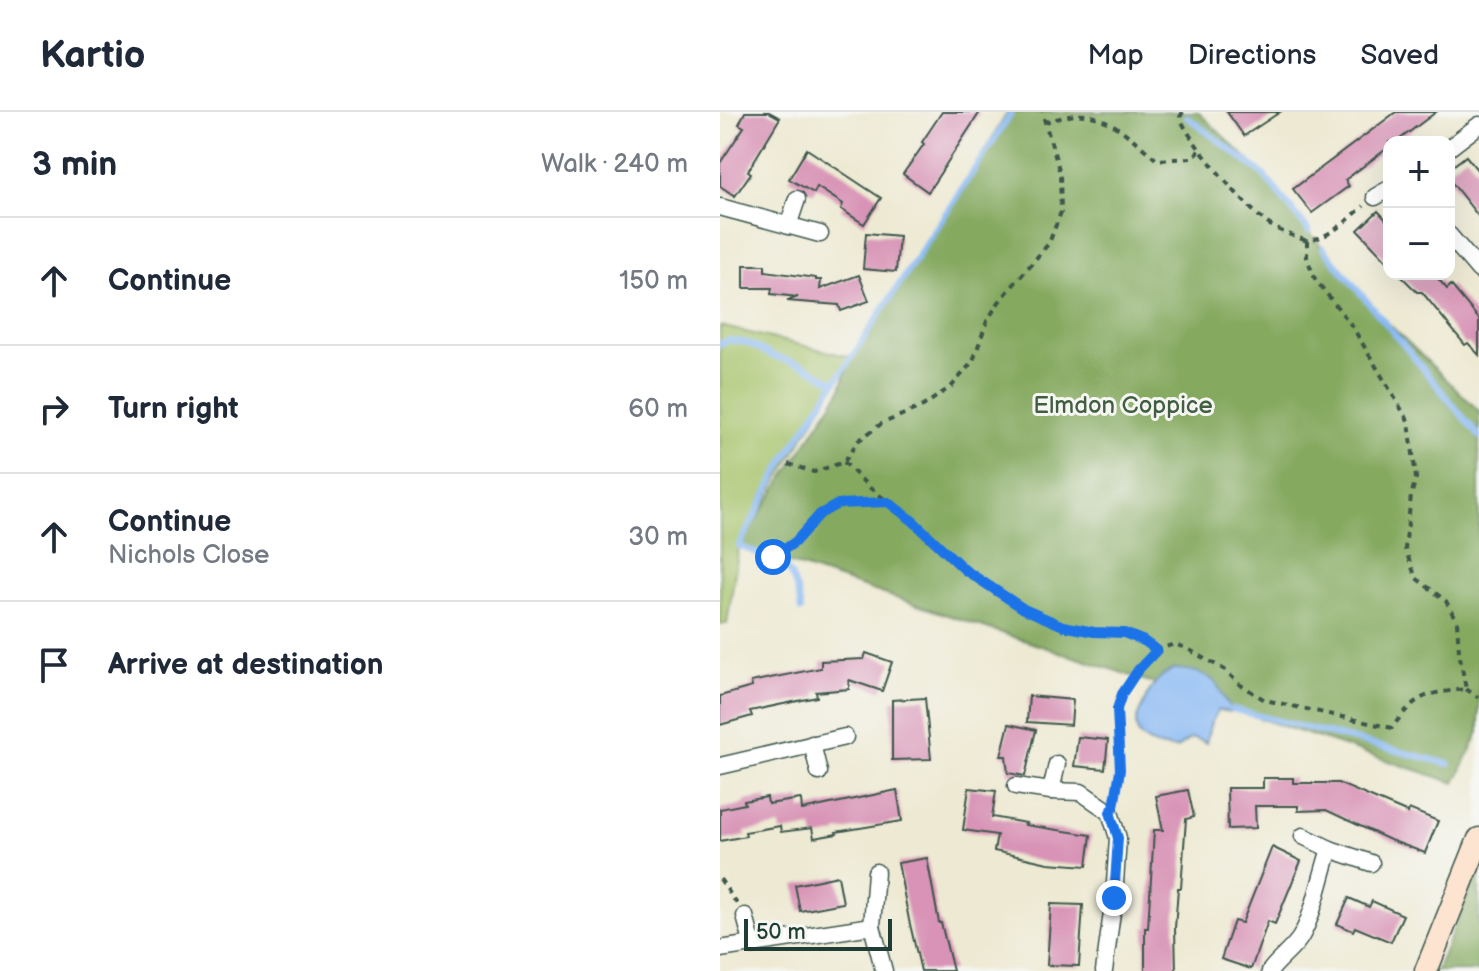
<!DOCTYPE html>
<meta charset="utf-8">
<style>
:root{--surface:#fff;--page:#f6f6f7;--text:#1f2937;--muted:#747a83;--line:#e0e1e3}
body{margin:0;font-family:"Balsamiq Sans",sans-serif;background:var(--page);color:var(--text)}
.controls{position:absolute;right:24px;top:24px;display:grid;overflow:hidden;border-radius:16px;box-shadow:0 8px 32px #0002}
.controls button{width:72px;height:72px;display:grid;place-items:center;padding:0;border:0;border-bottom:2px solid var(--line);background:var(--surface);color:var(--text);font:40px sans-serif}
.scale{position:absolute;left:24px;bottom:20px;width:148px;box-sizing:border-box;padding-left:8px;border:4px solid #1f3d34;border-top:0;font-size:22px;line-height:28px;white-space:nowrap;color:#1f3d34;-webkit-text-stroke:6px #f6f6f2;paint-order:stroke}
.stop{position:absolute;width:24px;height:24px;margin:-18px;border:6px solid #1a73e8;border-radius:50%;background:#fff}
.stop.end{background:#1a73e8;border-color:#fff;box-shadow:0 2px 8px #0008}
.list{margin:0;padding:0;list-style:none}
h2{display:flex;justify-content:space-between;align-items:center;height:104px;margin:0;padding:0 32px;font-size:34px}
h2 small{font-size:26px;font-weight:400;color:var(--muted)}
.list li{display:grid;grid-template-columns:52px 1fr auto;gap:24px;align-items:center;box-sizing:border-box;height:128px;padding:0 32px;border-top:2px solid var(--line)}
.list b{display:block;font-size:30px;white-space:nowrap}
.list p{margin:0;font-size:26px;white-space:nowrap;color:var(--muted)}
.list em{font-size:26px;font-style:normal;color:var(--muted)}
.icon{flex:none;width:44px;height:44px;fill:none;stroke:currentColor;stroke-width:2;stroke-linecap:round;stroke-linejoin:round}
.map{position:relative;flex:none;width:759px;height:859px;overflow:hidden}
header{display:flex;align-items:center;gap:48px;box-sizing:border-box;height:112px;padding:0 40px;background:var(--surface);border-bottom:2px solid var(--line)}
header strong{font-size:38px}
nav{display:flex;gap:44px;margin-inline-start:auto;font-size:28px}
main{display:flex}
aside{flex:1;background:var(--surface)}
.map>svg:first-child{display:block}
.green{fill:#a6c36b;stroke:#628050;stroke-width:2}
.forest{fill:#84a95f;stroke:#52734a;stroke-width:2}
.water{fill:#89b9f4;stroke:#547b94;stroke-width:2}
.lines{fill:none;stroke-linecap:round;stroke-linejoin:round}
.stream{stroke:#89b9f4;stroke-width:6}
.building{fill:#d893b6}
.street-casing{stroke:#3e574c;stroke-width:19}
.secondary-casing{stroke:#3e574c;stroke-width:25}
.path{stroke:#3e574c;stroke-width:4;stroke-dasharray:6 6;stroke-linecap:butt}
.street{stroke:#fff;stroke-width:16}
.secondary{stroke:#fde4d1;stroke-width:22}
.route{stroke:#1a73e8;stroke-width:10}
.labels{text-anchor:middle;stroke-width:6;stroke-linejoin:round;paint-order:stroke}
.park-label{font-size:24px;fill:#415e42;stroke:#f6f6f2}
</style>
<header>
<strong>Kartio</strong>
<nav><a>Map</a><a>Directions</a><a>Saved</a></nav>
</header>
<main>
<aside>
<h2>3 min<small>Walk · 240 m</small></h2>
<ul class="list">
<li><svg class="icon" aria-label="ahead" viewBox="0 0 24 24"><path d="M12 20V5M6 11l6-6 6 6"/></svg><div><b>Continue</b></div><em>150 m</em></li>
<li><svg class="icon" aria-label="right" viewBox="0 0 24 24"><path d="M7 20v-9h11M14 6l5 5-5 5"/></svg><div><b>Turn right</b></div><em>60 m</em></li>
<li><svg class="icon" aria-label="ahead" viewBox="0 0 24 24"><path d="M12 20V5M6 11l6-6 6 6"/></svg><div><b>Continue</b><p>Nichols Close</p></div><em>30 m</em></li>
<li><svg class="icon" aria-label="arrive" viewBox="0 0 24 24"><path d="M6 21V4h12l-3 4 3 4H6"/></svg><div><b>Arrive at destination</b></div></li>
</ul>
</aside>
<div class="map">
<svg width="759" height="859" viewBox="0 0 759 859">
<rect width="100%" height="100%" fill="#f6f6f2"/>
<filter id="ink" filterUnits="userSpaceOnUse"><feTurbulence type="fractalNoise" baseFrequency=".0125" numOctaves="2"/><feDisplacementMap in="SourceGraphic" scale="16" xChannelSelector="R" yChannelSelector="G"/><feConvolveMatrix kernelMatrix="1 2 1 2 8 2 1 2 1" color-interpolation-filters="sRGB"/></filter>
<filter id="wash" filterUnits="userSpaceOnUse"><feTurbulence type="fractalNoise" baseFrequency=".006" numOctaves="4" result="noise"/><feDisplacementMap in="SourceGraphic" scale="32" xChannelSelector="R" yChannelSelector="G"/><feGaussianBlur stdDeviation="1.8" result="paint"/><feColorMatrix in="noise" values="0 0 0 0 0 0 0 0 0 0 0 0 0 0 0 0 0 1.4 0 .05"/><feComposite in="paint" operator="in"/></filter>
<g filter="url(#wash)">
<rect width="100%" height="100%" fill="#ede9d2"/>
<!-- green -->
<polygon class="green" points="0,214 131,245 19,434 7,512 0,512"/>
<!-- forest -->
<g class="forest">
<polygon points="288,0 478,0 543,62 647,191 759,299 759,620 735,671 19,434 120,279 131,245 227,100"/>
<polygon points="759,757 759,859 716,859"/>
</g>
<!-- water -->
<path class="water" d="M 454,557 C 468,557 490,561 498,574 C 503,583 504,590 512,597 L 510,600 L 498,598 L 490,613 L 486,631 C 467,622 470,629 456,636 C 442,636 416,631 416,612 C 416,604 422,596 425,588 C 432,573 439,564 454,557 Z"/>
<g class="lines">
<!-- stream -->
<g class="stream">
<polyline points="467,5 543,62 589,119"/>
<polyline points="603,136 759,324"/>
<polyline points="0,232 9,228 28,231 52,244 83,253 115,270"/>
<path d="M 81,498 C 74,449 61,451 19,434 L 65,347 L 292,0"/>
<polyline points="512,597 729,652"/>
</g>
</g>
<g id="blocks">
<!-- building -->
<g class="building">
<polygon points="25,0 49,0 60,6 28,59 31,61 15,84 0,74 0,51 24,15 19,12"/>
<polygon points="222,0 260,0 208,80 183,62 204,32 202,30"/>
<polygon points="507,0 560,0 524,24"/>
<polygon points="676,0 716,0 676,30 669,30 669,35 625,68 629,74 592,101 573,77"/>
<polygon points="87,37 161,86 144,112 121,97 123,92 97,75 94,81 69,67"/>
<polygon points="746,44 759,60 759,105 729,67 729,57"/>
<polygon points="658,99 669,111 669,151 638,118"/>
<polygon points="146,121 179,124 176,160 143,157"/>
<polygon points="24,153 45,153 45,159 96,166 96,168 101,168 100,177 139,163 149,189 121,199 119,193 67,189 78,185 51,182 52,176 24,176"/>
<polygon points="679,162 714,162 727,177 731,173 759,207 759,243 748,231 745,233 702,180 697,180"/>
<polygon points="146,541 172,550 162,579 129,568 129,577 96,580 97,585 30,599 32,604 0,613 0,584 32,575 31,570 101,556 101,549 144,547"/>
<polygon points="309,584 353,588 351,613 307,610"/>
<polygon points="205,586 211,647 172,648 172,588"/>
<polygon points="289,612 316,618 305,664 288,661 286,644 281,644"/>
<polygon points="358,625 388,628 385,657 354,654"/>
<polygon points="543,666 573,666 573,671 618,671 688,701 689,697 718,709 705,741 670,728 606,698 578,699 578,694 535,694 536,716 508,717 507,676 543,676"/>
<polygon points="249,676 276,679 272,705 306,711 305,713 371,723 367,754 328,751 274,739 277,723 243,718"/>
<polygon points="177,678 182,709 116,720 117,722 94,726 92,716 61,720 60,714 25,720 26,724 0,729 0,697 25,692 24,689 47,685 48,692 81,687 82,698"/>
<polygon points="468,678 474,705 466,707 461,776 458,776 455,816 456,859 425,859 425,816 428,816 434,718 443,718 436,684"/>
<polygon points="552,735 581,749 555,812 548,809 531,857 501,847 514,809 522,811"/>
<polygon points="207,746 219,811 221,811 233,859 201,859 189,808 178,751"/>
<polygon points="118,764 123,791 80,799 75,773"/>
<polygon points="629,786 649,795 652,789 683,803 671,830 635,815 633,819 617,812"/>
<polygon points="331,792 363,793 359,854 327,853"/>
</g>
</g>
</g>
<g filter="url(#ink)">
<use href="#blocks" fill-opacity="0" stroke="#3e574c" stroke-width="2"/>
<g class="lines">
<!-- street casing -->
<g class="street-casing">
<g id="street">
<polyline points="729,36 759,13"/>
<polyline points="655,85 669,77"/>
<polyline points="0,95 100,122"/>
<polyline points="68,114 77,87"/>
<polyline points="729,123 759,158"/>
<polyline points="92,632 99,660"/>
<polyline points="0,654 125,625"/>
<polyline points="296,674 331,679 361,680 390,700 398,726 394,786 384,859"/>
<polyline points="331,679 337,652"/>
<polyline points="583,724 610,737"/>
<polyline points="25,804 33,834"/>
<polyline points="152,814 156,760"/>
<polyline points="0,837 152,814 164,859"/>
<path d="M 550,859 C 559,847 572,838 580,826 C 594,803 601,763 610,737 L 651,751"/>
</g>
</g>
<!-- secondary casing -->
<g class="secondary-casing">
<polyline id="secondary" points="706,859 759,727"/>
</g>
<!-- path -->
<g class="path">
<path d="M 463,0 L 460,5 C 468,29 526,95 547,111 C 558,119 574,124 587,129"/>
<path d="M 324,10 C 334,8 345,4 355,3 C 388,0 414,29 437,48 L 472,46 L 479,39"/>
<polyline points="124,350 150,376 193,409 245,458 304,497 343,514 374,520 404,521 437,537"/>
<polyline points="68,352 94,360 124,350 138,329 161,312 203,294 232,274 253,249 267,209 279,190 329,131 341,100 340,61 322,0"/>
<polyline points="53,445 75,430 100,402 118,392 167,390"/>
<polyline points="746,577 759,586"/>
<path d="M 396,682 L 400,658 L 397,597 L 402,582 L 418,558 L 437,538 L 454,532 L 468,537 L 505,558 L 519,572 L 545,588 L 672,616 C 697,581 705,582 746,577 L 739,540 L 737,510 L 726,489 L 696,466 L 685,437 L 691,384 L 696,366 L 689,310 L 632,214 L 595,167 L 587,146 L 587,129 C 611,125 625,110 644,94"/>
<polyline points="0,767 17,792"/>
</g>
<!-- street -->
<use href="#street" class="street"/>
<!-- secondary -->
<use href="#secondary" class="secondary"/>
</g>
</g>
<g class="lines" filter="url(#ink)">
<!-- route -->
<polyline class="route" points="53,445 75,430 100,402 118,392 168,390 193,409 245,458 304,497 343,514 374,520 404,521 424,529 437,538 418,558 402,582 397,597 400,658 394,695 390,700 398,726 394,786"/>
</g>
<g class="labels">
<!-- park labels -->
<g class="park-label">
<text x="403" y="301">Elmdon Coppice</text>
</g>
</g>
</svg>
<div class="controls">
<button>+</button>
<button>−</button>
</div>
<div class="scale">50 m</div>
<div class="stop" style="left:53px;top:445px"></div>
<div class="stop end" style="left:394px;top:786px"></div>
</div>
</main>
